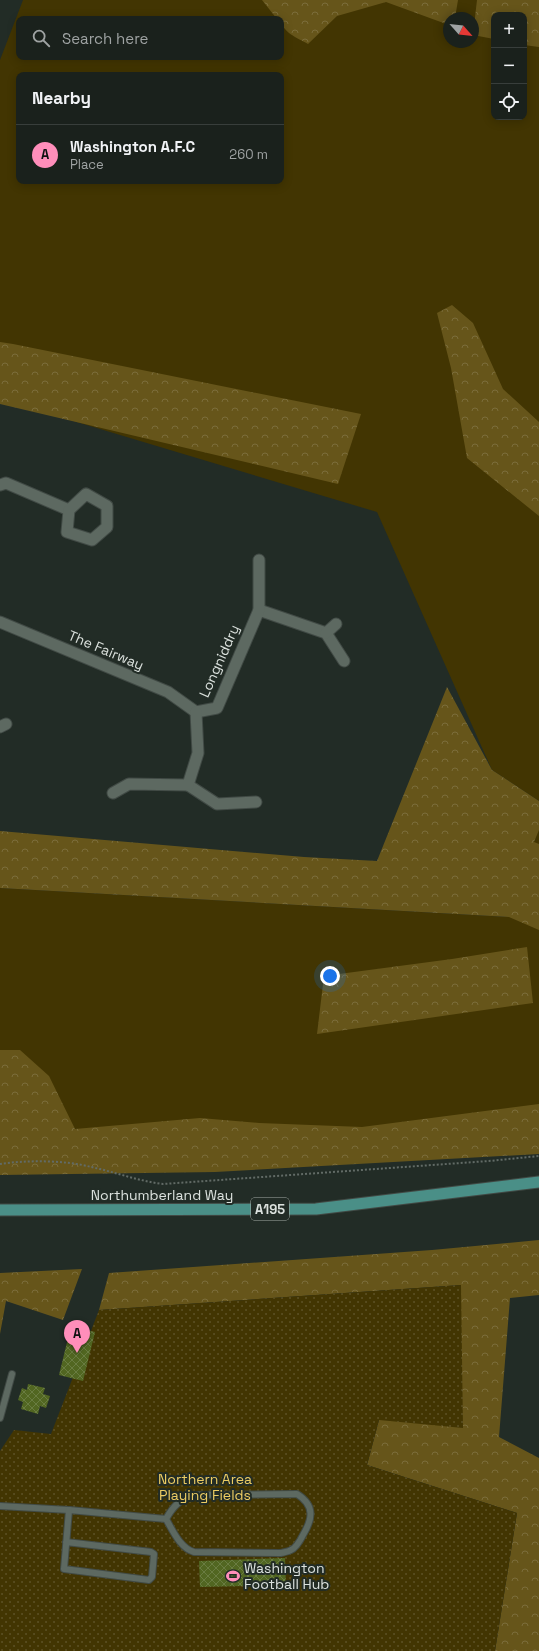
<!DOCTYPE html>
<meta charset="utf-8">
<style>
:root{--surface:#1a211c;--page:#232925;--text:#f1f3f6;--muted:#9fa3a3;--line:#383e3b;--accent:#ff8eba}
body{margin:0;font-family:"Space Grotesk",sans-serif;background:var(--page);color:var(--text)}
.controls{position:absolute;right:12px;top:12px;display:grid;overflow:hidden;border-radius:8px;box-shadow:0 2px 10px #0003}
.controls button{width:36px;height:36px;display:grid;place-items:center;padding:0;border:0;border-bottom:1px solid var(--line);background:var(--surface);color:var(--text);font:20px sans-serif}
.compass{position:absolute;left:443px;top:12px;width:36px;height:36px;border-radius:50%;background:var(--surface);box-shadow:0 2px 10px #0003;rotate:117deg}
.you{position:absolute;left:330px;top:976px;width:14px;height:14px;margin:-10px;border:3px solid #fff;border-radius:50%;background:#1a73e8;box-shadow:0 0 0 6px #1a73e833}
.badge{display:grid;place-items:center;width:26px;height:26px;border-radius:50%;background:var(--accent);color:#111;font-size:13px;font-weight:700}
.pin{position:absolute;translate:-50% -33px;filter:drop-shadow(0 1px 2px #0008)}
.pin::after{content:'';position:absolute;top:21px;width:14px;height:12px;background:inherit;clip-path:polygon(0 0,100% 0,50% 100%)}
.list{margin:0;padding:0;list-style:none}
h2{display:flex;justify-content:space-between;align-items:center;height:52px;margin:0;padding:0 16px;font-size:17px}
h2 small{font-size:13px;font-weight:400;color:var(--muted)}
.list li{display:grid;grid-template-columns:26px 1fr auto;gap:12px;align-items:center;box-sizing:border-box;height:60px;padding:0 16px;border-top:1px solid var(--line)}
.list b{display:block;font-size:15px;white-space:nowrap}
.list p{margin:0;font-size:13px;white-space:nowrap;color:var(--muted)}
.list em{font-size:13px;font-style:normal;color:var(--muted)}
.icon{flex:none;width:22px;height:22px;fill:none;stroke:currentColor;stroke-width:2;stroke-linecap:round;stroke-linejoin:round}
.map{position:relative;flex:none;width:539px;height:1651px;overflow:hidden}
.search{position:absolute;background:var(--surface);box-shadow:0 2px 10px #0003;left:16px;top:16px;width:268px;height:44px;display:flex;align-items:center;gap:10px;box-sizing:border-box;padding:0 14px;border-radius:8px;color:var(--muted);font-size:15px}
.panel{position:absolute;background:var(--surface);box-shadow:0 2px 10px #0003;left:16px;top:72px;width:268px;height:112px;border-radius:8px}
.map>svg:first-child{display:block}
.grass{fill:#423502;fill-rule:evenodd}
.forest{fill:url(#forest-crowns)}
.park{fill:url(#park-dots)}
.building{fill:url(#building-cross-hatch)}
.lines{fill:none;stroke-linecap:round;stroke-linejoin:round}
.service-casing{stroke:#414a45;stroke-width:8}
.minor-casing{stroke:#414a45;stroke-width:13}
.primary-casing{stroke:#414a45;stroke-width:13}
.path{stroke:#626b66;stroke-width:2;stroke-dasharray:2 2;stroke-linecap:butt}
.service{stroke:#5d6961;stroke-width:6}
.minor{stroke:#5d6961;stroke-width:11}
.primary{stroke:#4a8f87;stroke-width:11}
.labels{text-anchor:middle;stroke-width:4;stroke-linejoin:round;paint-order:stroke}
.shield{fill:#222c26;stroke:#a4aba6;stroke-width:1}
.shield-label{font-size:13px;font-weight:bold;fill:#dbe1dd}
.street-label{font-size:14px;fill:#dbe1dd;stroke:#222c26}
.park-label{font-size:14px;fill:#eccc63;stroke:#222c26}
.poi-label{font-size:14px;fill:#dbe1dd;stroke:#222c26;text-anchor:start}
</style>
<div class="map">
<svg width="539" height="1651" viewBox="0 0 539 1651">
<defs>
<pattern id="forest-crowns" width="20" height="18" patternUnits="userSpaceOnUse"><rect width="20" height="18" fill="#66551a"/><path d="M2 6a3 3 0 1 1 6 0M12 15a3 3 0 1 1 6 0" fill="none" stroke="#7b6d3b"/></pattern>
<pattern id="park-dots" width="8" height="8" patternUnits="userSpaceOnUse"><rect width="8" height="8" fill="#423502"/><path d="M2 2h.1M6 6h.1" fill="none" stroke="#5d5226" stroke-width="1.8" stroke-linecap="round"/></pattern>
<pattern id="building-cross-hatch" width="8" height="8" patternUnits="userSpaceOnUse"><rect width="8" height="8" fill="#516621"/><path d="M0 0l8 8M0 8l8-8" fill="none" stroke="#697c41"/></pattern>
</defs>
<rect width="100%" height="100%" fill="#222c26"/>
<!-- grass -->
<g class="grass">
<path d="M 23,0 L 539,0 L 539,801 L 492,770 L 377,512 L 0,399 L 0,60 ZM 494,15 L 524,15 L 524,117 L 494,117 ZM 449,18 L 473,18 L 473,42 L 449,42 ZM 19,19 L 281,19 L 281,57 L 19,57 ZM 19,75 L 281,75 L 281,181 L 19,181 Z"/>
<polygon points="539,827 539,1107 312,1141 0,1125 0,888 508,917"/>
</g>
<!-- forest -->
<g class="forest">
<path d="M 262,0 L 458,0 L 455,18 L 449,18 L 449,25 L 386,2 L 337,16 L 308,44 C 298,38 281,32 281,19 L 277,19 Z"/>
<polygon points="477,0 539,0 539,47 524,45 524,15 494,15 494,39 473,35"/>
<polygon points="452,305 473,323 503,389 539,422 539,516 467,458 451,368 437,313"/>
<polygon points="0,342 13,344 361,414 338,484 0,404"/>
<polygon points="447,687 492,770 539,801 539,830 534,842 539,844 539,930 509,917 0,888 0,831 304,857 377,861"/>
<polygon points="527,947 533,1003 317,1034 324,976 452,959"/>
<polygon points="0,1050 20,1050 49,1076 75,1129 200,1118 259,1123 362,1127 539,1104 539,1154 215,1172 0,1175"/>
<polygon points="539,1240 539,1295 510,1298 499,1437 539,1458 539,1651 495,1651 517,1513 367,1465 379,1420 461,1285 99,1310 109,1273 432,1250"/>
<polygon points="82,1269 63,1320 6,1301 0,1334 0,1273"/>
</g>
<!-- park -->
<polygon class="park" points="461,1285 463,1428 379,1420 367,1465 517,1513 495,1651 0,1651 0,1451 14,1430 51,1434 99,1310"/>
<!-- building -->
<g class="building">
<polygon points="71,1326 95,1332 83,1381 59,1375"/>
<polygon points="28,1384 45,1388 43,1394 50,1396 46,1408 40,1406 38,1414 21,1409 23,1402 18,1400 22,1388 27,1390"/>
<polygon points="285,1558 286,1585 200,1587 199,1561"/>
</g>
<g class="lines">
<!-- service casing -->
<g class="service-casing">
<g id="service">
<polyline points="0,1418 12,1374"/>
<path d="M 297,1494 C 316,1506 312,1520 303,1535 C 300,1541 296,1548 291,1550 C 288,1552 284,1552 281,1553 L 194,1552 C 180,1548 173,1531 166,1519 C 172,1508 181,1498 193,1495 Z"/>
<polyline points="0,1506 69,1510 166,1519"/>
<polyline points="66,1542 151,1552 154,1554 152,1577 149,1580 64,1569 69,1510"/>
</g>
</g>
<!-- minor casing -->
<g class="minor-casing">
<g id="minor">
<polyline points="0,485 6,483 69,510"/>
<polygon points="86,494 107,506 107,527 92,540 67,532 69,510"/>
<polyline points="259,610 326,633 344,661"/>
<polyline points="0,622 168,692 196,712"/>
<polyline points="326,633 336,624"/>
<polyline points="196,712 217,708 259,610 259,560"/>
<polyline points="0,727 6,724"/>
<polyline points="188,785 217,804 256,802"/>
<polyline points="113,793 129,784 188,785 198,753 196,712"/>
</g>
</g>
<!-- primary casing -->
<g class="primary-casing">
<polyline id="primary" points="0,1210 316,1209 539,1182"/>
</g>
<!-- path -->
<path class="path" d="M 0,1164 C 26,1160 65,1160 91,1167 C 115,1172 138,1181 163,1184 L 489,1161 L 539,1156"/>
<!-- service -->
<use href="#service" class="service"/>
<!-- minor -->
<use href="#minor" class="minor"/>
<!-- primary -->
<use href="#primary" class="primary"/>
</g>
<!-- icons -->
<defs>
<g id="stadium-bare" transform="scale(1.08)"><path d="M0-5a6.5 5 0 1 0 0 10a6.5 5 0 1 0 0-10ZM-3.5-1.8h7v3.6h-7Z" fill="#ff8eba" stroke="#222c26" stroke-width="2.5" paint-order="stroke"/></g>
</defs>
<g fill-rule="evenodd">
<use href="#stadium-bare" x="233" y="1576"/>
</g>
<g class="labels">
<!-- shield labels -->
<rect class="shield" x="251" y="1198" width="38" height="22" rx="3"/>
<g class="shield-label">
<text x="270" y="1214">A195</text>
</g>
<!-- street labels -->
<g class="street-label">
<text transform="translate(106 650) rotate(23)" y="5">The Fairway</text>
<text transform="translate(219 661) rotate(-66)" y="5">Longniddry</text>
<text x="162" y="1200">Northumberland Way</text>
</g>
<!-- park labels -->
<g class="park-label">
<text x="205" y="1484">Northern Area<tspan x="205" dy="16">Playing Fields</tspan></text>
</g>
<!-- poi labels -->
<g class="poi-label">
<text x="244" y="1573">Washington<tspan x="244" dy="16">Football Hub</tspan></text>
</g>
</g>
</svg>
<div class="controls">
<button>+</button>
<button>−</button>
<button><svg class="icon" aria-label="locate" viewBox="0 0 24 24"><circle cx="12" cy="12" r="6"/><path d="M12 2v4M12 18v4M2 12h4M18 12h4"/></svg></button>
</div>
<svg class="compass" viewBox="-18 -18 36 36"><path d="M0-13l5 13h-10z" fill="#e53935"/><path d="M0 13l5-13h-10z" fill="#9fa3a3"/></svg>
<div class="you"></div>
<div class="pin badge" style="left:77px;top:1353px">A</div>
<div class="search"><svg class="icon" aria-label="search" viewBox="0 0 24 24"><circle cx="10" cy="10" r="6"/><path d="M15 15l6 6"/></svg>Search here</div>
<section class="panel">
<h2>Nearby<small></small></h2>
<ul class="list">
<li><span class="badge">A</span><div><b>Washington A.F.C</b><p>Place</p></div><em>260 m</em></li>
</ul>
</section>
</div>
